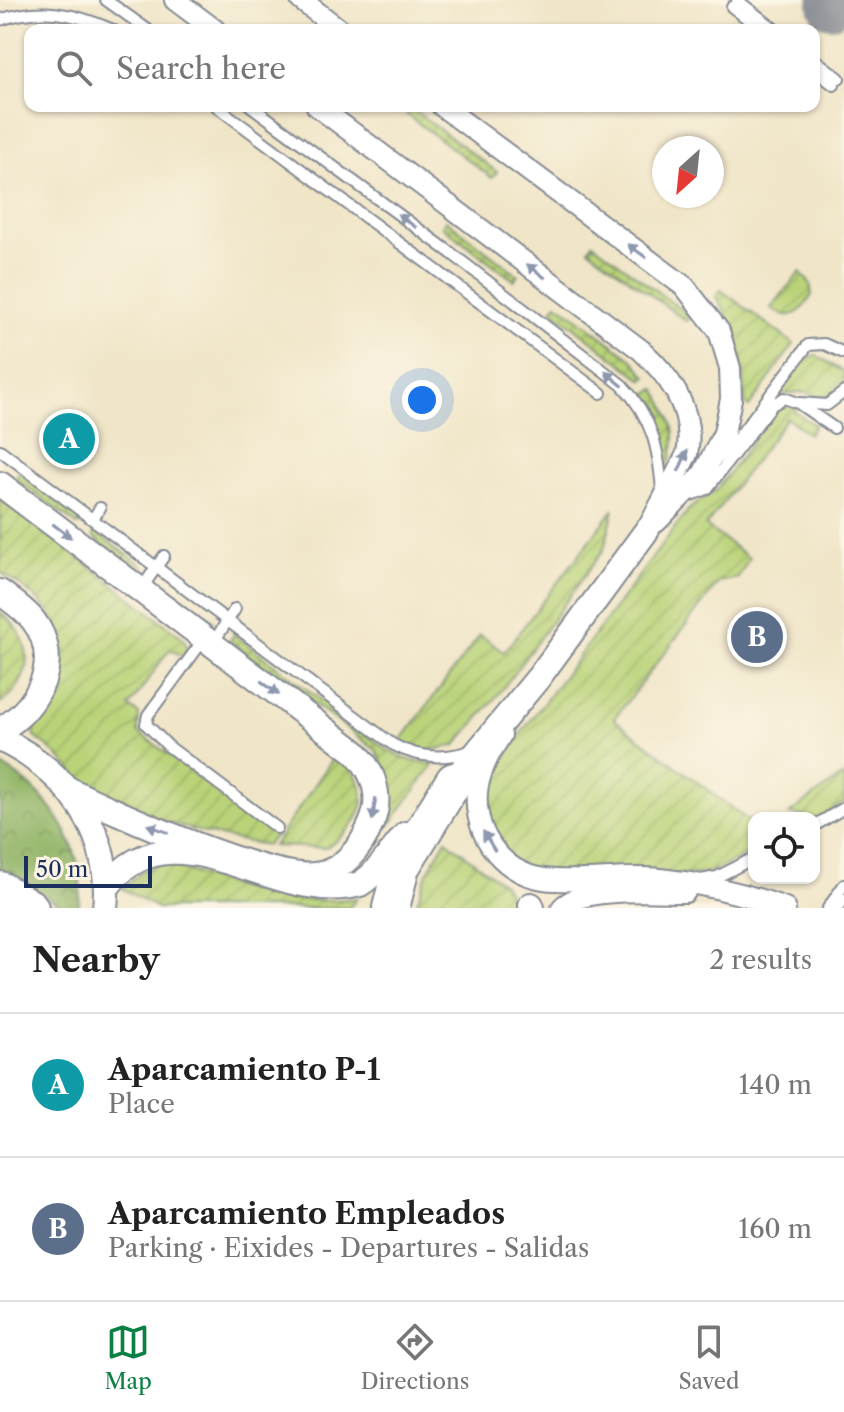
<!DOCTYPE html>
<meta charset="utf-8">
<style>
:root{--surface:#fff;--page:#f6f6f6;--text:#222;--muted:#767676;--line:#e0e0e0;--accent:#0b8043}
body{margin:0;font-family:"Libre Caslon Text",serif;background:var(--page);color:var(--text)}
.controls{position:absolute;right:24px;bottom:24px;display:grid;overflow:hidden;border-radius:16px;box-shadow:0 2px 6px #0004}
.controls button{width:72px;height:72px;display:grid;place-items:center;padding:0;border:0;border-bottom:2px solid var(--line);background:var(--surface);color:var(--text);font:40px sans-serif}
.compass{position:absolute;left:652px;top:136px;width:72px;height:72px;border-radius:50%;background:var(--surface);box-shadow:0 2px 6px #0004;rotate:207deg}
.scale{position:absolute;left:24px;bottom:20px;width:128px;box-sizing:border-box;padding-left:8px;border:4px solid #1b2f5e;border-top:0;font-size:22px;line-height:28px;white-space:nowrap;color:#1b2f5e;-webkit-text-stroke:6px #fcf5e5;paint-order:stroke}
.you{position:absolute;left:422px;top:400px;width:28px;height:28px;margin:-20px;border:6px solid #fff;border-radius:50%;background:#1a73e8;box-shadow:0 0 0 12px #1a73e833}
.badge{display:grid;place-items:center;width:52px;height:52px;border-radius:50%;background:var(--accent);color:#fff;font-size:26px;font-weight:700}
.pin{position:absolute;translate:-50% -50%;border:4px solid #fff;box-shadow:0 2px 8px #0006}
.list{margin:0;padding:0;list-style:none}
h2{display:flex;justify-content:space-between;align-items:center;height:104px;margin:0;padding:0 32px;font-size:34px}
h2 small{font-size:26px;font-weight:400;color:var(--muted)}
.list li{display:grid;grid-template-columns:52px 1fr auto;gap:24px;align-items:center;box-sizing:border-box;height:144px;padding:0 32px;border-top:2px solid var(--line)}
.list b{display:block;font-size:30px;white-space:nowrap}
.list p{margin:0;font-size:26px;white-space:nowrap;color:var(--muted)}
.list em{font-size:26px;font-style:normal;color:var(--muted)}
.icon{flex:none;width:44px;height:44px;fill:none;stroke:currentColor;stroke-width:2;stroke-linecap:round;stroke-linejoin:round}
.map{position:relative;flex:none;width:844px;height:908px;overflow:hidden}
.search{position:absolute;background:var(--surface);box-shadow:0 2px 6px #0004;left:24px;right:24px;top:24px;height:88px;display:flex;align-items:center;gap:20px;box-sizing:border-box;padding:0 28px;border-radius:16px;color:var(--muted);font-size:30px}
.sheet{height:392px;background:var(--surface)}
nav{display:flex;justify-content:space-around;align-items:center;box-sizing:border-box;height:112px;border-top:2px solid var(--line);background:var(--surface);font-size:22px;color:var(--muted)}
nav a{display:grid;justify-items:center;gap:4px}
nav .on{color:var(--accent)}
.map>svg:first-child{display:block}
.grass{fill:url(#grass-dots);stroke:#6a816b;stroke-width:2}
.forest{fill:url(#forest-crowns);stroke:#577263;stroke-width:2}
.garden{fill:url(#garden-furrows);stroke:#6a816b;stroke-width:2}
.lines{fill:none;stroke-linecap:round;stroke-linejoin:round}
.taxiway{stroke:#868a92;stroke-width:46}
.service-casing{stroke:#868a92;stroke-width:14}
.minor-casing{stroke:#868a92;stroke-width:24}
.tertiary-casing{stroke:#868a92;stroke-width:28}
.motorway-casing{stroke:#868a92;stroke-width:40}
.service{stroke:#fff;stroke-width:10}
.minor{stroke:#fff;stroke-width:20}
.tertiary{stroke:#fff;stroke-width:24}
.motorway{stroke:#fff;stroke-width:36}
.oneway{fill:#8d97ae}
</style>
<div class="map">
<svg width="844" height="908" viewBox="0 0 844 908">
<defs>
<pattern id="grass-dots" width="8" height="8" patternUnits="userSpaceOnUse" patternTransform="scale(2)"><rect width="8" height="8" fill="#bad378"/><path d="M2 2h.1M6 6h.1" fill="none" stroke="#9fb56a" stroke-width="1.8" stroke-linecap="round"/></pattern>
<pattern id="forest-crowns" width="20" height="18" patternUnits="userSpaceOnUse" patternTransform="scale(2)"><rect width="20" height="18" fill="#93b568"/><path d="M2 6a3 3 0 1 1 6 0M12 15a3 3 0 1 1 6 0" fill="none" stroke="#779459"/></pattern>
<pattern id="garden-furrows" width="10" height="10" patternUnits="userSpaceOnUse" patternTransform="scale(2)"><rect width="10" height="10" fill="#bad378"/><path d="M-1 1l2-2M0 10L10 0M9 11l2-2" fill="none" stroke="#9fb56a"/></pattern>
</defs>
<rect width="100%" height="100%" fill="#fcf5e5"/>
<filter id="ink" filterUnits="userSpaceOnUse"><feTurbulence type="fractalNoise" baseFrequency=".0125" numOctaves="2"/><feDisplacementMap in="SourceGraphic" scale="16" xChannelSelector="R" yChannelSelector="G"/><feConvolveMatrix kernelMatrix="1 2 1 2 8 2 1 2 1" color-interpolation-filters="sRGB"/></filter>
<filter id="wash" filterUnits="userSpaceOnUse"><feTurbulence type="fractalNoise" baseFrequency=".006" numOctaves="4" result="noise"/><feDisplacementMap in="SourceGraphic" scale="32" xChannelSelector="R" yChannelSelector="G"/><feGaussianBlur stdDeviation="1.8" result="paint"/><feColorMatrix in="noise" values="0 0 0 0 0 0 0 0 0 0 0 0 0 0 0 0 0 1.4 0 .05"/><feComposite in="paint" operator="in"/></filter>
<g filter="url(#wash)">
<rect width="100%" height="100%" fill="#f0e5c7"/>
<!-- grass -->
<g class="grass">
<polygon points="19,472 81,519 83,523 77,525 15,478"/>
<polygon points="94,531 142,565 144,569 137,571 93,537"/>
<polygon points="156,578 213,620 213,626 155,585"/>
</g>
<!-- forest -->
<path class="forest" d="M 0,765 C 48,789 91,852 78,908 L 65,908 L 0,868 Z"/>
<!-- garden -->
<g class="garden">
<polygon points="411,108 497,172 492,178 406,114"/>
<polygon points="446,220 518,275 514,280 442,226"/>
<polygon points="593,243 691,317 686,321 589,249"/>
<path d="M 800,272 L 810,283 L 812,295 C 801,313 791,323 771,308 Z"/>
<path d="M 721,290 L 794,344 L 749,407 L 745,404 C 742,357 743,339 716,297 Z"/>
<polygon points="557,303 632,359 647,377 643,380 552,310"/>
<polygon points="816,355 844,372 844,386 829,399 801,392 776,395 802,361"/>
<path d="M 656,389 C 673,421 682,437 665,471 L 662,436 L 642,396 Z"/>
<path d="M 791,404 L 796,407 L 794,411 L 815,425 L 809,434 L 787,418 L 706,526 L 749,558 L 738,578 L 719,582 L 614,719 L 754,825 L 754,850 C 738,858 721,870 703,873 C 678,878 638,870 610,870 C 584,870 556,875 530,869 C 484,859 486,797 498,764 L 689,509 L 716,490 L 776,410 Z"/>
<path d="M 0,497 L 183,638 L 187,647 L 185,658 L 170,649 L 129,707 L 139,714 L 138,732 L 276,834 L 267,845 C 215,837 119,816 80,779 C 65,763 53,749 35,737 L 34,729 C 67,692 78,641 40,602 C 29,590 13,581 0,572 Z"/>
<polygon points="614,509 604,549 501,691 456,745 427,751 400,742 480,635 504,652"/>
<path d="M 0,612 C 35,639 36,678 0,704 Z"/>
<path d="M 234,634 L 387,750 L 409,760 L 434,764 L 391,823 C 393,794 389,776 376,750 L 230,641 Z"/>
<path d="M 336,754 C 378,789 368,819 326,848 L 273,846 Z"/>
<polygon points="844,775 844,803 814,821 814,818 789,814"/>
<polygon points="446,840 503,884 516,908 415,908 428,871"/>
<path d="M 165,862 C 228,886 288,908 357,898 L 349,908 L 157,908 L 123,889 L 142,871 Z"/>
</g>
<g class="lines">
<!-- taxiway -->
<polyline class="taxiway" points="831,5 835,0"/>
</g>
</g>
<g filter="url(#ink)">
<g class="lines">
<!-- service casing -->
<g class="service-casing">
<g id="service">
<polyline points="106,0 148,30"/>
<polyline points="737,0 776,30"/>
<polyline points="732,7 762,30"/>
<path d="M 0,20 C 40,6 75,13 113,30"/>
<polyline points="814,59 839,78"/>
<polyline points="814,70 834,85"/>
<polyline points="216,106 601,393"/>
<path d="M 251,106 L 451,253 L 622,385 C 652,417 659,449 662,492"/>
<polyline points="800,403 827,405 844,392"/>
<path d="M 0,450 L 392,744 C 417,758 445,760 473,750"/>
<polyline points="715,461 734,443 808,345 824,344 844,353"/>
<polyline points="686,497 707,489 772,405 784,398 798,403 834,428"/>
<polyline points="93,519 100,508"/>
<polyline points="150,591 146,582 164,556"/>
<polyline points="204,639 148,715 146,724 168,746 277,828"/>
<polyline points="213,643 235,609"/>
<polyline points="814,826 844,808"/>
<polyline points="701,880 717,877 754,858"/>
<polyline points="828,908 844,885"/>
<polyline points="838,908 844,899"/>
</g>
</g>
<!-- minor casing -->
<g class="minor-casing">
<g id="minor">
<polyline points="175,0 215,30"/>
<polyline points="301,0 340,30"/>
<path d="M 317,106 L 641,350 C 671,377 695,412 687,454 L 647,530"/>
<polyline points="442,106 685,287 719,331 730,368 731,399 724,433 703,474 656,522"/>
<path d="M 501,735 C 491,751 482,766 478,785 C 470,828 499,873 544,879 C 582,884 622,875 660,879 C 700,883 746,894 785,908"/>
<path d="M 562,908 C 582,886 655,892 685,892"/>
</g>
</g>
<!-- tertiary casing -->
<g class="tertiary-casing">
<g id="tertiary">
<path d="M 0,484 L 355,752 C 374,772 383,797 371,824 C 361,848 342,872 315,875 C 269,881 110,811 66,788"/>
<path d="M 0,592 C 12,601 24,609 33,620 C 64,660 38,709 0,730"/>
<path d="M 0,739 C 67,771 113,832 105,908"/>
<polyline points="444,792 539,677 647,530"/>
<path d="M 107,887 C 173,798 274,908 360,884 C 378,873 392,850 406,834"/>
<polyline points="531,905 532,908"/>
</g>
</g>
<!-- motorway casing -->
<g class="motorway-casing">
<g id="motorway">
<polyline points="0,890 30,908"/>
<polyline points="391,908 401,867 454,781"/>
</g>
</g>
<!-- service -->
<use href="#service" class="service"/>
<!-- minor -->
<use href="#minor" class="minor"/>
<!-- tertiary -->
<use href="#tertiary" class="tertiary"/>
<!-- motorway -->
<use href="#motorway" class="motorway"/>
</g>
<!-- one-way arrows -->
<defs><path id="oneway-solid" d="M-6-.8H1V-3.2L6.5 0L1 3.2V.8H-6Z" transform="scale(2)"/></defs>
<g class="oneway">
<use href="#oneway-solid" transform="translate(407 221) rotate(-144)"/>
<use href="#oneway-solid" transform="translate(637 251) rotate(-144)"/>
<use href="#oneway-solid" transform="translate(536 271) rotate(-143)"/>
<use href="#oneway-solid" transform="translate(614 379) rotate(-141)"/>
<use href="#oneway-solid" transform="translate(683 461) rotate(-66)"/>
<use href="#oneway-solid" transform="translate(62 531) rotate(37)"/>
<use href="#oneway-solid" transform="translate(270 688) rotate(37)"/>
<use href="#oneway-solid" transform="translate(374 809) rotate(99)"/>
<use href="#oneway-solid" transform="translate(158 829) rotate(-160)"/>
<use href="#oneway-solid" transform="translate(489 841) rotate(-121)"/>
</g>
</g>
</svg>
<div class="controls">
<button><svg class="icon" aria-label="locate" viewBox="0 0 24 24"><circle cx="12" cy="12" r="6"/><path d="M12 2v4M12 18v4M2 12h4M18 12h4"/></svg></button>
</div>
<svg class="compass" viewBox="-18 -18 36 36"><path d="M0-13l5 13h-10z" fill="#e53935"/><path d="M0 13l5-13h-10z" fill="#767676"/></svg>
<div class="scale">50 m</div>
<div class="you"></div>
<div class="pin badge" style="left:69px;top:439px;background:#0f9aa8">A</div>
<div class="pin badge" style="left:757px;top:637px;background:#5c6f8a">B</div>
<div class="search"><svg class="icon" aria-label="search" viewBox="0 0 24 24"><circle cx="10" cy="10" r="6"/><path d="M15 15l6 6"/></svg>Search here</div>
</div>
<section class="sheet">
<h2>Nearby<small>2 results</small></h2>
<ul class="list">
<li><span class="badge" style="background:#0f9aa8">A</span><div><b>Aparcamiento P-1</b><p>Place</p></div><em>140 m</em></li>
<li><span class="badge" style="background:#5c6f8a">B</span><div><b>Aparcamiento Empleados</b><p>Parking · Eixides - Departures - Salidas</p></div><em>160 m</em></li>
</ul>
</section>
<nav>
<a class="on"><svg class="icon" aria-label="map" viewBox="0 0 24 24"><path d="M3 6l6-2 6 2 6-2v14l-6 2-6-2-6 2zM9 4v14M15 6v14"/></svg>Map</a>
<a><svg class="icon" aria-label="directions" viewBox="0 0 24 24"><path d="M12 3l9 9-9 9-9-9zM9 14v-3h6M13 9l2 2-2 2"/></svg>Directions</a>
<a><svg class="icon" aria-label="saved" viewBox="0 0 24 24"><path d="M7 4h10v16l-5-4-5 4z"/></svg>Saved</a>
</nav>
